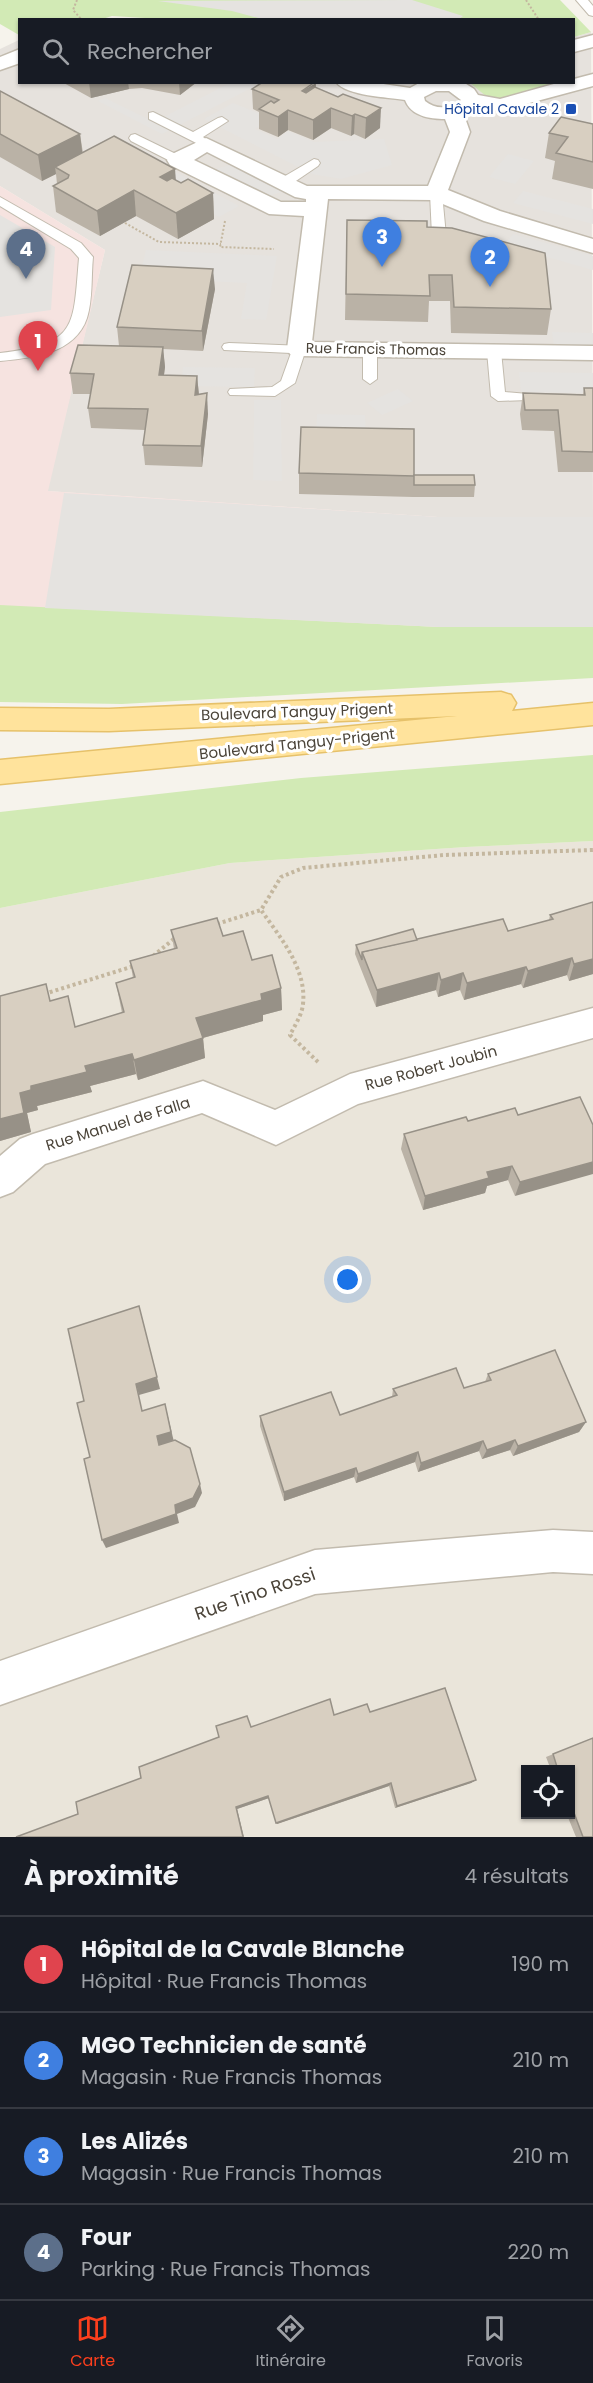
<!DOCTYPE html>
<html lang="fr">
<meta charset="utf-8">
<style>
:root{--surface:#171b24;--page:#242831;--text:#f1f3f6;--muted:#9ea1a6;--line:#363941;--accent:#fc3f1d}
body{margin:0;font-family:Poppins,sans-serif;background:var(--page);color:var(--text)}
.controls{position:absolute;right:18px;bottom:18px;display:grid;overflow:hidden;border-radius:0px;box-shadow:0 2px 4px #0004}
.controls button{width:54px;height:54px;display:grid;place-items:center;padding:0;border:0;border-bottom:2px solid var(--line);background:var(--surface);color:var(--text);font:30px sans-serif}
.you{position:absolute;left:348px;top:1280px;width:21px;height:21px;margin:-15px;border:4px solid #fff;border-radius:50%;background:#1a73e8;box-shadow:0 0 0 9px #1a73e833}
.badge{display:grid;place-items:center;width:39px;height:39px;border-radius:50%;background:var(--accent);color:#fff;font-size:20px;font-weight:700}
.pin{position:absolute;translate:-50% -50px;filter:drop-shadow(0 2px 3px #0008)}
.pin::after{content:'';position:absolute;top:32px;width:21px;height:18px;background:inherit;clip-path:polygon(0 0,100% 0,50% 100%)}
.list{margin:0;padding:0;list-style:none}
h2{display:flex;justify-content:space-between;align-items:center;height:78px;margin:0;padding:0 24px;font-size:26px}
h2 small{font-size:20px;font-weight:400;color:var(--muted)}
.list li{display:grid;grid-template-columns:39px 1fr auto;gap:18px;align-items:center;box-sizing:border-box;height:96px;padding:0 24px;border-top:2px solid var(--line)}
.list b{display:block;font-size:22px;white-space:nowrap}
.list p{margin:0;font-size:20px;white-space:nowrap;color:var(--muted)}
.list em{font-size:20px;font-style:normal;color:var(--muted)}
.icon{flex:none;width:33px;height:33px;fill:none;stroke:currentColor;stroke-width:2;stroke-linecap:round;stroke-linejoin:round}
.map{position:relative;flex:none;width:593px;height:1837px;overflow:hidden}
.search{position:absolute;background:var(--surface);box-shadow:0 2px 4px #0004;left:18px;right:18px;top:18px;height:66px;display:flex;align-items:center;gap:15px;box-sizing:border-box;padding:0 21px;border-radius:0px;color:var(--muted);font-size:22px}
.sheet{height:462px;background:var(--surface)}
nav{display:flex;justify-content:space-around;align-items:center;box-sizing:border-box;height:84px;border-top:2px solid var(--line);background:var(--surface);font-size:16px;color:var(--muted)}
nav a{display:grid;justify-items:center;gap:3px}
nav .on{color:var(--accent)}
.map>svg:first-child{display:block}
.residential{fill:#eae5da;fill-rule:evenodd}
.industrial{fill:#e6e2dd}
.medical{fill:#f6e3e0}
.green{fill:#d2eab5}
.parking{fill:#e5e3e0}
.lines{fill:none;stroke-linecap:round;stroke-linejoin:round}
.service-casing{stroke:#c2bbae;stroke-width:2}
.minor-casing{stroke:#c2bbae;stroke-width:3}
.primary-casing{stroke:#e6c16a;stroke-width:3}
.path-far1{stroke:#c4b79f;stroke-width:2;stroke-dasharray:2 2;stroke-linecap:butt}
.path{stroke:#c4b79f;stroke-width:4;stroke-dasharray:3 3;stroke-linecap:butt}
.service{fill:#fff;fill-rule:evenodd}
.minor{fill:#fff;fill-rule:evenodd}
.primary{fill:#ffe39c;fill-rule:evenodd}
.wall{fill:#bab2a6}
.shaded-wall{fill:#979187}
.building{fill:#d8cfc1;stroke:#979187;stroke-width:1.5}
.transit-dot{fill:#1a4fb4;stroke:#fff;stroke-width:2}
.labels{text-anchor:middle;stroke-width:6;stroke-linejoin:round;paint-order:stroke}
.far-transit-label{font-size:14px;fill:#164399;stroke:#fff;text-anchor:end}
.far-street-label{font-size:14px;fill:#4b4439;stroke:#fff}
.street-label{font-size:15px;fill:#4b4439;stroke:#fff}
.near-street-label{font-size:18px;fill:#4b4439;stroke:#fff}
</style>
<div class="map">
<svg width="593" height="1837" viewBox="0 0 593 1837">
<rect width="100%" height="100%" fill="#f6f3ec"/>
<!-- residential -->
<path class="residential" d="M 593,841 L 593,1837 L 0,1837 L 0,908 L 230,863 L 466,847 ZM 526,1770 L 570,1770 L 570,1814 L 526,1814 Z"/>
<!-- industrial -->
<polygon class="industrial" points="591,32 593,517 438,517 47,491 105,250 0,186 0,49 19,40 20,82 574,82 574,37"/>
<!-- medical -->
<polygon class="medical" points="0,186 105,250 48,491 438,517 593,517 593,627 439,627 0,607"/>
<!-- green -->
<g class="green">
<polygon points="0,0 560,0 591,32 574,37 574,20 178,20 112,16 99,20 20,20 19,35 0,24"/>
<polygon points="470,83 561,83 492,101"/>
<polygon points="0,605 439,627 593,627 593,678 122,704 0,702"/>
<polygon points="593,755 593,841 466,847 230,863 0,908 0,812 301,778"/>
</g>
<!-- parking -->
<g class="parking">
<polygon points="412,0 463,16 458,20 262,19 232,11 158,1"/>
<polygon points="230,83 248,83 255,86 162,134 98,101 105,98 154,122"/>
<polygon points="233,103 270,118 255,129 277,139 288,131 314,142 384,139 392,165 341,179 312,174 204,119"/>
<polygon points="137,151 239,206 219,217 116,162"/>
<polygon points="508,154 534,161 515,184 489,177"/>
<polygon points="233,164 285,191 265,197 213,170"/>
<polygon points="523,191 593,209 593,224 513,203"/>
<polygon points="0,215 55,247 51,310 0,317"/>
<polygon points="513,234 593,256 593,270 505,245"/>
<polygon points="146,250 277,256 266,320 241,319 247,283 139,278"/>
<polygon points="552,332 593,333 593,347 554,347"/>
<polygon points="183,367 255,368 254,387 181,386"/>
<polygon points="519,372 593,373 593,404 588,393 521,392"/>
<polygon points="398,389 413,401 382,415 367,403"/>
<polygon points="254,400 281,400 282,481 253,480"/>
<polygon points="317,414 365,415 366,435 316,435"/>
<polygon points="64,493 438,517 593,517 593,627 439,627 45,608"/>
</g>
<g class="lines">
<!-- service casing -->
<g class="service-casing">
<g id="service">
<polygon points="576,0 588,0 593,6 593,16 589,15"/>
<polygon points="153,112 193,132 218,118 222,117 228,121 203,137 212,144 206,148 149,119 149,113"/>
<polygon points="135,134 182,157 184,160 178,164 174,163 131,141 129,138 131,135"/>
<polygon points="314,159 318,160 320,163 318,166 290,185 280,185 279,182 280,179"/>
<polygon points="436,189 442,193 446,236 439,240 432,236 430,193"/>
<path d="M 0,197 L 81,243 L 93,257 C 91,277 93,299 87,318 C 75,354 32,358 0,361 L 0,353 C 78,344 73,327 79,258 L 71,249 L 0,206 Z"/>
<polygon points="229,343 304,346 306,349 295,383 275,396 230,395 228,392 230,389 272,387 281,381 291,353 224,350 222,347 224,344"/>
<polygon points="370,346 377,350 377,379 370,384 363,379 363,350"/>
<polygon points="494,347 501,351 505,392 528,394 530,397 528,400 498,401 491,396 487,351"/>
</g>
</g>
<!-- minor casing -->
<g class="minor-casing">
<g id="minor">
<polygon points="593,35 593,47 574,52 574,40"/>
<polygon points="20,49 20,63 0,70 0,57"/>
<path d="M 593,74 L 593,86 L 500,111 L 476,107 L 464,115 L 470,132 L 448,190 L 500,211 L 593,239 L 593,253 L 484,221 L 433,200 L 328,199 L 312,342 L 593,346 L 593,360 L 299,356 L 290,354 L 287,349 L 304,216 L 269,214 L 170,165 L 167,160 L 170,155 L 206,138 L 307,186 L 428,186 L 450,132 L 445,119 C 429,119 411,116 405,100 C 388,97 346,96 336,82 L 370,82 L 410,88 L 421,82 L 463,82 L 474,89 L 478,95 L 500,99 L 561,82 L 574,82 L 574,79 ZM 436,91 L 449,91 L 461,100 C 450,109 436,110 425,101 L 424,97 ZM 207,152 L 295,197 L 306,199 L 306,202 L 281,202 L 194,160 Z"/>
<polygon points="593,1008 593,1038 358,1104 276,1145 202,1113 45,1164 13,1192 0,1197 0,1156 20,1139 33,1134 203,1081 275,1110 350,1074"/>
<polygon points="553,1530 593,1532 593,1574 553,1572 315,1594 0,1705 0,1661 315,1550"/>
</g>
</g>
<!-- primary casing -->
<g class="primary-casing">
<polygon id="primary" points="501,692 511,695 516,703 512,711 593,703 593,725 0,784 0,760 457,716 109,731 0,730 0,708 109,709"/>
</g>
<!-- path-far1 -->
<g class="path-far1">
<polyline points="77,0 73,10 82,20"/>
<polyline points="526,0 539,20"/>
<polyline points="225,221 220,247 274,249"/>
<polyline points="125,223 159,242 221,244"/>
</g>
<!-- path -->
<g class="path">
<polyline points="217,924 261,910"/>
<polyline points="153,956 175,938"/>
<polyline points="44,994 134,966"/>
<path d="M 318,1062 L 290,1035 C 295,1025 302,1015 303,1004 C 307,969 280,937 261,910 L 281,877 L 303,868 L 444,855 L 593,850"/>
</g>
<!-- service -->
<use href="#service" class="service"/>
<!-- minor -->
<use href="#minor" class="minor"/>
<!-- primary -->
<use href="#primary" class="primary"/>
</g>
<!-- wall -->
<g class="wall">
<polygon points="62,82 197,82 180,95 142,88 129,89 91,98"/>
<polygon points="315,88 338,97 380,128 365,139 354,134 351,136 331,128 313,140 288,130 278,137 259,129 259,112 253,109 252,89"/>
<polygon points="0,91 80,134 83,153 175,180 181,183 213,193 214,219 178,239 136,216 100,236 56,212 53,186 57,184 56,174 42,181 0,157"/>
<polygon points="593,124 593,189 552,179 555,161 545,158 549,133"/>
<polygon points="347,220 427,227 551,309 547,335 451,333 450,301 429,301 428,322 345,320"/>
<polygon points="215,289 203,351 163,349 165,367 164,375 197,376 199,394 208,414 202,467 145,465 143,445 145,430 91,428 88,408 91,394 73,394 70,373 119,346 117,327"/>
<polygon points="584,388 593,388 593,472 558,472 554,431 522,430 520,414 523,393 583,394"/>
<polygon points="299,473 414,475 475,485 474,497 413,497 299,494"/>
<polygon points="593,902 593,974 569,981 567,975 523,988 521,984 464,1000 460,990 438,997 436,990 376,1007 355,954 356,945 508,931 549,920 550,915"/>
<polygon points="171,930 223,936 252,960 281,988 282,1010 263,1015 263,1021 203,1038 205,1058 138,1080 136,1074 90,1086 92,1092 37,1106 38,1110 27,1113 31,1132 0,1141 0,996 51,1001 75,1027 122,1013 116,983 133,978 130,961 174,949"/>
<polygon points="580,1097 515,1196 508,1180 487,1186 485,1193 423,1210 401,1149 404,1134 468,1121 518,1115"/>
<polygon points="488,1374 586,1422 579,1432 513,1456 510,1450 482,1459 479,1451 418,1472 415,1462 356,1483 354,1477 284,1501 260,1426 260,1416 340,1415 392,1397 393,1389 464,1388 485,1382"/>
<polygon points="370,1712 476,1780 471,1783 395,1808 389,1786 277,1824 269,1798 237,1809 78,1814 141,1778 251,1727 334,1715"/>
<polygon points="593,1738 593,1837 576,1837 567,1815 570,1815 570,1770 551,1770 546,1757"/>
</g>
<!-- shaded-wall -->
<g class="shaded-wall">
<polygon points="89,82 128,82 129,89 91,98"/>
<polygon points="179,82 197,82 180,95"/>
<polygon points="316,83 315,103 302,91"/>
<polygon points="331,108 331,128 313,140 313,120"/>
<polygon points="381,108 380,128 365,139 366,118"/>
<polygon points="288,110 288,130 278,137 278,117"/>
<polygon points="355,114 354,134 351,136 352,116"/>
<polygon points="80,134 83,159 55,167 56,174 42,181 38,155"/>
<polygon points="175,169 177,194 160,177"/>
<polygon points="134,190 136,216 100,236 97,211"/>
<polygon points="213,193 214,219 178,239 176,213"/>
<polygon points="213,269 215,289 203,351 202,331"/>
<polygon points="163,347 165,367 161,396 159,375"/>
<polygon points="197,376 199,396 195,395"/>
<polygon points="207,393 208,414 202,467 201,446"/>
<polygon points="572,958 567,975 523,988 528,971"/>
<polygon points="593,959 593,974 569,981 574,964"/>
<polygon points="526,967 521,984 464,1000 467,983"/>
<polygon points="439,973 436,990 376,1007 377,990"/>
<polygon points="463,973 460,990 438,997 441,980"/>
<polygon points="281,988 282,1010 263,1015 263,1021 199,1039 196,1018 261,994"/>
<polygon points="203,1038 205,1058 138,1080 134,1060"/>
<polygon points="132,1054 136,1074 90,1086 92,1092 37,1106 38,1110 27,1113 31,1132 0,1141 0,1119 20,1093 31,1086 85,1066"/>
<polygon points="593,1162 593,1174 515,1196 520,1182"/>
<polygon points="512,1166 508,1180 487,1186 485,1193 423,1210 425,1196 487,1172"/>
<polygon points="139,1306 160,1389 139,1395 146,1421 136,1384"/>
<polygon points="165,1404 174,1442 162,1455 157,1436"/>
<polygon points="586,1422 579,1432 513,1456 518,1446"/>
<polygon points="515,1440 510,1450 482,1459 487,1450"/>
<polygon points="483,1441 479,1451 418,1472 421,1463"/>
<polygon points="418,1452 415,1462 356,1483 358,1474"/>
<polygon points="356,1468 354,1477 284,1501 284,1492"/>
<polygon points="200,1484 202,1493 195,1507 177,1514 179,1523 106,1548 102,1540 175,1505"/>
<polygon points="476,1780 471,1783 395,1808 397,1806"/>
<polygon points="391,1783 389,1786 277,1824 276,1823"/>
<polygon points="268,1796 269,1798 237,1809 244,1837 243,1837 236,1807"/>
</g>
<!-- building -->
<g class="building">
<polygon points="263,82 315,82 302,91 306,93 315,87 338,97 343,94 381,108 366,118 355,114 352,116 331,108 313,120 288,110 278,117 259,109 271,101 274,103 279,100 252,89"/>
<polygon points="0,91 80,134 38,155 0,134"/>
<polygon points="561,117 593,124 593,162 556,153 568,137 549,133"/>
<polygon points="114,136 175,169 160,177 167,181 172,178 181,183 188,179 213,193 176,213 134,190 97,211 53,186 68,178 69,175 55,167"/>
<polygon points="347,220 427,221 427,227 452,228 545,253 551,309 454,307 452,275 429,275 430,296 346,294"/>
<polygon points="132,265 213,269 202,331 117,327"/>
<polygon points="78,345 163,347 159,375 197,376 195,395 207,393 201,446 143,445 148,409 88,408 94,374 70,373"/>
<polygon points="584,388 593,388 593,452 562,451 558,410 525,410 523,393 585,395"/>
<polygon points="301,427 414,429 414,476 299,473"/>
<polygon points="414,475 474,475 475,485 414,485"/>
<polygon points="593,902 593,959 574,964 572,958 528,971 526,967 467,983 463,973 441,980 439,973 377,990 362,952 503,919 508,931 553,919 550,915"/>
<polygon points="217,918 223,936 243,931 252,960 272,955 281,988 261,994 262,1000 196,1018 203,1038 134,1060 132,1054 85,1066 87,1072 31,1086 31,1090 20,1093 24,1113 0,1119 0,996 46,984 50,1001 68,996 75,1027 124,1012 116,983 135,977 130,961 177,948 171,930"/>
<polygon points="413,929 417,940 362,952 362,960 356,945"/>
<polygon points="580,1097 593,1125 593,1162 520,1182 512,1166 487,1172 489,1178 425,1196 404,1134 466,1117 468,1121 515,1108 518,1115"/>
<polygon points="139,1306 157,1377 136,1384 142,1411 165,1404 171,1432 157,1436 159,1445 175,1440 190,1448 200,1484 193,1498 175,1505 176,1514 102,1540 84,1459 90,1457 77,1403 84,1401 68,1329"/>
<polygon points="555,1350 586,1422 518,1446 515,1440 487,1450 483,1441 421,1463 418,1452 358,1474 356,1468 284,1492 260,1416 331,1392 340,1415 397,1395 393,1389 456,1368 464,1388 491,1380 488,1374"/>
<polygon points="445,1688 476,1780 397,1806 391,1783 276,1823 268,1796 236,1807 243,1837 16,1837 78,1814 76,1802 141,1778 139,1767 219,1737 216,1726 247,1716 251,1727 330,1699 334,1715 367,1704 370,1712"/>
<polygon points="593,1738 593,1837 583,1837 570,1802 570,1770 558,1770 553,1754"/>
</g>
<!-- markers -->
<rect class="transit-dot" x="565" y="103" width="12" height="12" rx="3"/>
<g class="labels">
<!-- far-transit labels -->
<g class="far-transit-label">
<text x="559" y="114">Hôpital Cavale 2</text>
</g>
<!-- far-street labels -->
<g class="far-street-label">
<text transform="translate(376 349) rotate(1)" y="5">Rue Francis Thomas</text>
</g>
<!-- street labels -->
<g class="street-label">
<text transform="translate(297 712) rotate(-2)" y="5">Boulevard Tanguy Prigent</text>
<text transform="translate(297 744) rotate(-6)" y="5">Boulevard Tanguy-Prigent</text>
<text transform="translate(431 1068) rotate(-15)" y="5">Rue Robert Joubin</text>
<text transform="translate(118 1124) rotate(-17)" y="5">Rue Manuel de Falla</text>
</g>
<!-- near-street labels -->
<g class="near-street-label">
<text transform="translate(255 1594) rotate(-19)" y="6">Rue Tino Rossi</text>
</g>
</g>
</svg>
<div class="controls">
<button><svg class="icon" aria-label="locate" viewBox="0 0 24 24"><circle cx="12" cy="12" r="6"/><path d="M12 2v4M12 18v4M2 12h4M18 12h4"/></svg></button>
</div>
<div class="you"></div>
<div class="pin badge" style="left:38px;top:371px;background:#e0444e">1</div>
<div class="pin badge" style="left:490px;top:287px;background:#3f7fe0">2</div>
<div class="pin badge" style="left:382px;top:267px;background:#3f7fe0">3</div>
<div class="pin badge" style="left:26px;top:279px;background:#5c6f8a">4</div>
<div class="search"><svg class="icon" aria-label="search" viewBox="0 0 24 24"><circle cx="10" cy="10" r="6"/><path d="M15 15l6 6"/></svg>Rechercher</div>
</div>
<section class="sheet">
<h2>À proximité<small>4 résultats</small></h2>
<ul class="list">
<li><span class="badge" style="background:#e0444e">1</span><div><b>Hôpital de la Cavale Blanche</b><p>Hôpital · Rue Francis Thomas</p></div><em>190 m</em></li>
<li><span class="badge" style="background:#3f7fe0">2</span><div><b>MGO Technicien de santé</b><p>Magasin · Rue Francis Thomas</p></div><em>210 m</em></li>
<li><span class="badge" style="background:#3f7fe0">3</span><div><b>Les Alizés</b><p>Magasin · Rue Francis Thomas</p></div><em>210 m</em></li>
<li><span class="badge" style="background:#5c6f8a">4</span><div><b>Four</b><p>Parking · Rue Francis Thomas</p></div><em>220 m</em></li>
</ul>
</section>
<nav>
<a class="on"><svg class="icon" aria-label="map" viewBox="0 0 24 24"><path d="M3 6l6-2 6 2 6-2v14l-6 2-6-2-6 2zM9 4v14M15 6v14"/></svg>Carte</a>
<a><svg class="icon" aria-label="directions" viewBox="0 0 24 24"><path d="M12 3l9 9-9 9-9-9zM9 14v-3h6M13 9l2 2-2 2"/></svg>Itinéraire</a>
<a><svg class="icon" aria-label="saved" viewBox="0 0 24 24"><path d="M7 4h10v16l-5-4-5 4z"/></svg>Favoris</a>
</nav>
